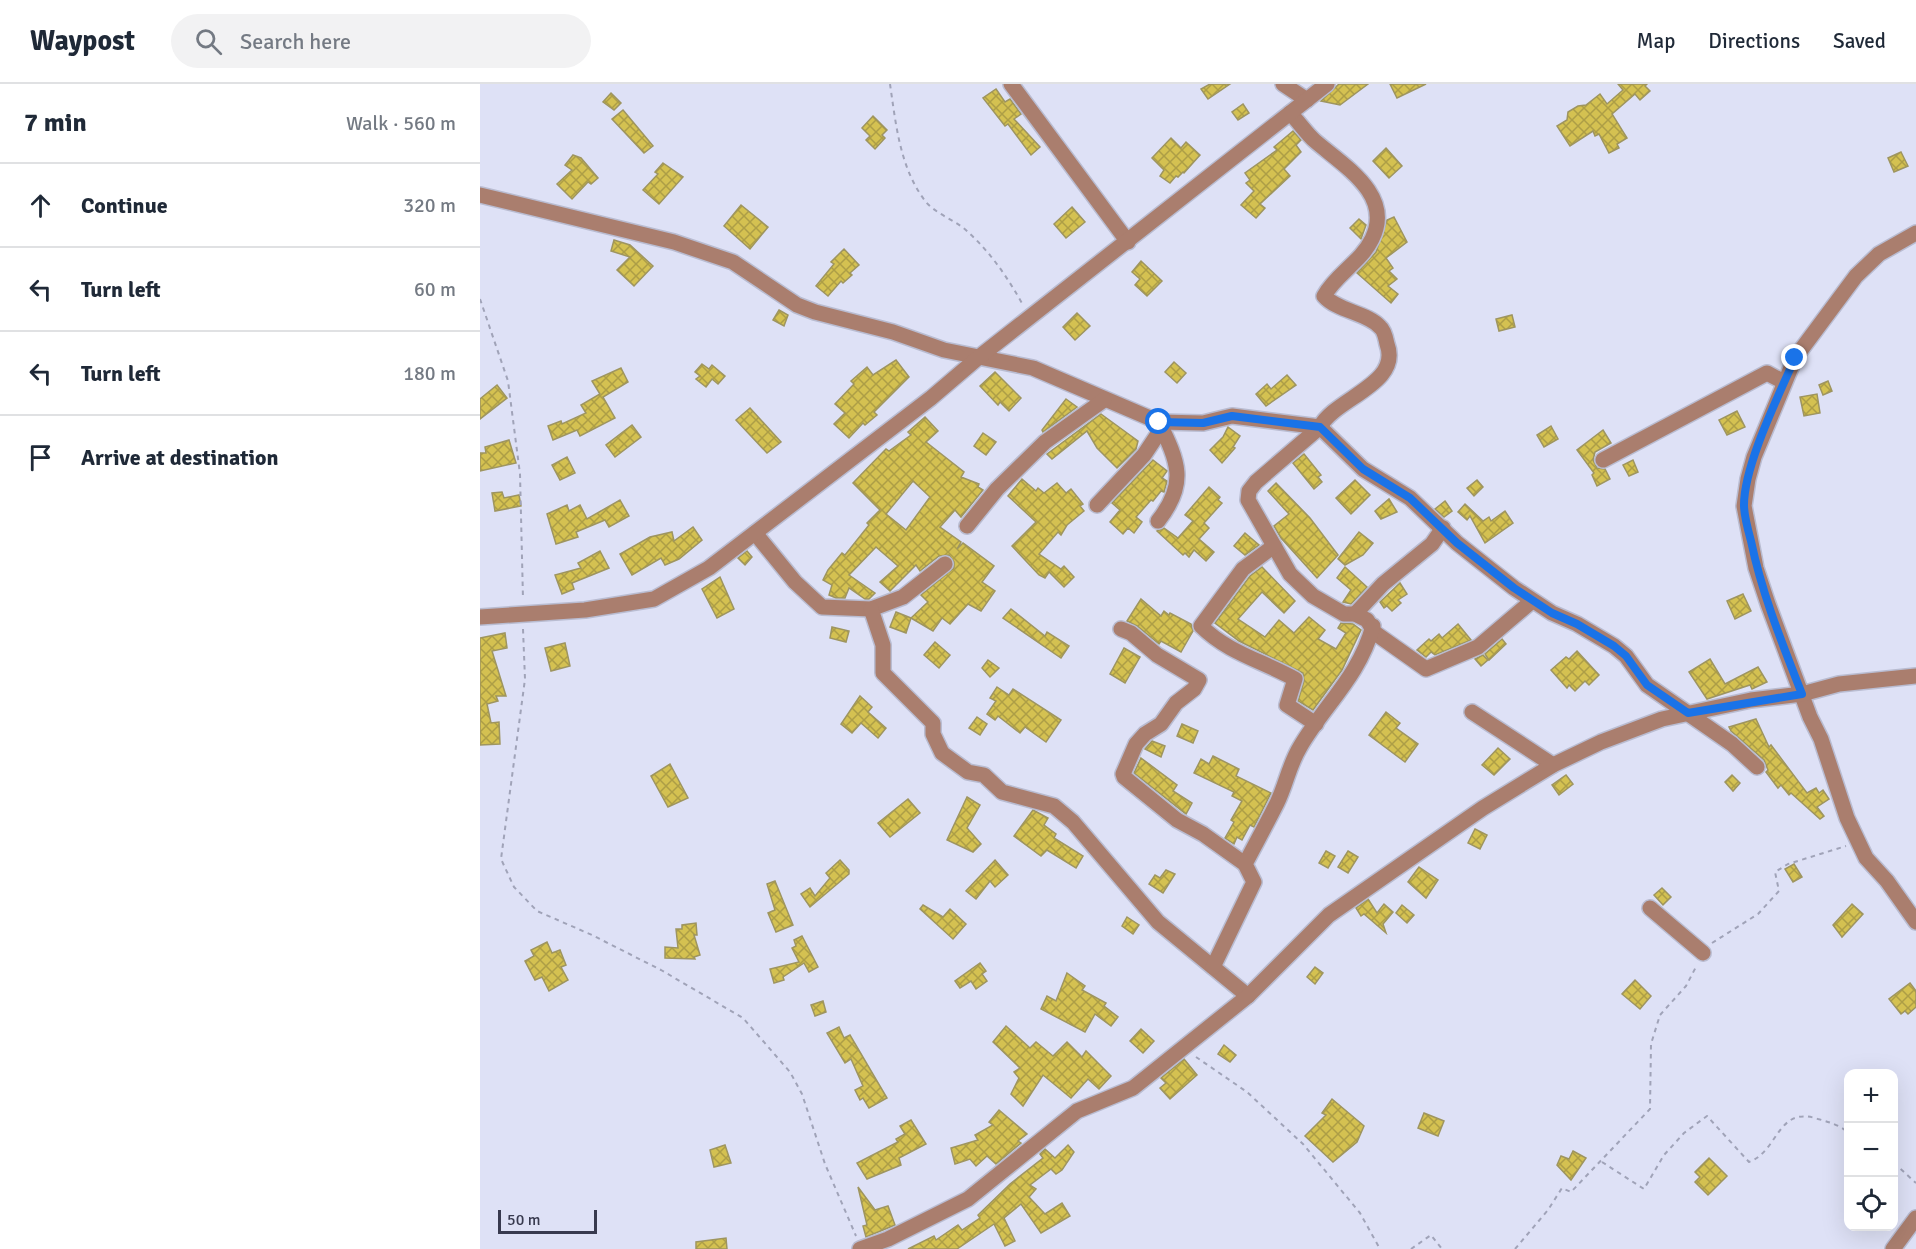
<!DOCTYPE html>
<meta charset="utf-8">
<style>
:root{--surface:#fff;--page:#f2f2f3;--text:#1f2937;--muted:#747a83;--line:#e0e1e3}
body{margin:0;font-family:Signika,sans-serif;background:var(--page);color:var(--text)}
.controls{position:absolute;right:18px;bottom:18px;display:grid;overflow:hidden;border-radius:12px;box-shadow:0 6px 24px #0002}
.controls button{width:54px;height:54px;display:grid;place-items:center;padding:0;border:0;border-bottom:2px solid var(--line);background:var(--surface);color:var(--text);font:30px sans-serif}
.scale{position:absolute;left:18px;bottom:15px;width:99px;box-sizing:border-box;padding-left:6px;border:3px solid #383a4f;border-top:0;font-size:16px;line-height:21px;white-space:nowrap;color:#383a4f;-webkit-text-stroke:4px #dee1f6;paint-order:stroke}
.stop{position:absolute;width:18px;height:18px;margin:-14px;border:4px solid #1a73e8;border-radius:50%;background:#fff}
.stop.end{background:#1a73e8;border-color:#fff;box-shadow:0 2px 6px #0008}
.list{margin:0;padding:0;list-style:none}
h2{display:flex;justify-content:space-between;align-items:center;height:78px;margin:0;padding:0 24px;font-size:26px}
h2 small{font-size:20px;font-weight:400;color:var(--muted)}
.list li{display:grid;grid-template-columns:39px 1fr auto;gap:18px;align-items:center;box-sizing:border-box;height:84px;padding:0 24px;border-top:2px solid var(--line)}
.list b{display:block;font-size:22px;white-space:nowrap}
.list em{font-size:20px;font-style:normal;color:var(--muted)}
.icon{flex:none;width:33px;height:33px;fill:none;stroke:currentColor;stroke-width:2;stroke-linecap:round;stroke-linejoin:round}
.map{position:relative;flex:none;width:1436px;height:1165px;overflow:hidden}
header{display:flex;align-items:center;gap:36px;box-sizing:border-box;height:84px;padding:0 30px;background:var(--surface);border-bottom:2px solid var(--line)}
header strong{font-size:28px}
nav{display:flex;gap:33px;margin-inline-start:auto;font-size:21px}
.search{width:420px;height:54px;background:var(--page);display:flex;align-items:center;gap:15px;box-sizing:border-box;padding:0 21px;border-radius:33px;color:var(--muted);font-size:22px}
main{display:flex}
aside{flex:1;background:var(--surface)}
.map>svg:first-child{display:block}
.building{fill:url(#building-cross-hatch);stroke:#9e9560;stroke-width:1.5;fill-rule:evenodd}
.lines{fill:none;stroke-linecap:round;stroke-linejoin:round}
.minor-casing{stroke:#b9bcd1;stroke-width:18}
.path{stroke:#a0a3b8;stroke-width:2;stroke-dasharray:4.5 4.5;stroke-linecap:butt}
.minor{stroke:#aa7e6e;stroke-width:15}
.route{stroke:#1a73e8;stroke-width:8}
</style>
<header>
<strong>Waypost</strong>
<div class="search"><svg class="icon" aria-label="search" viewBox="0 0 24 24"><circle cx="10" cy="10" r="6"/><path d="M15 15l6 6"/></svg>Search here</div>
<nav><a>Map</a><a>Directions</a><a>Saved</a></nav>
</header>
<main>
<aside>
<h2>7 min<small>Walk · 560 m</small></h2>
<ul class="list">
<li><svg class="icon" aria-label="ahead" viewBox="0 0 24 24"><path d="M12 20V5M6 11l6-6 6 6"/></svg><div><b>Continue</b></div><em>320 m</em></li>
<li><svg class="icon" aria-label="left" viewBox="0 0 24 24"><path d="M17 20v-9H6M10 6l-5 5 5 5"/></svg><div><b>Turn left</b></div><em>60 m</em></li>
<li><svg class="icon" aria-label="left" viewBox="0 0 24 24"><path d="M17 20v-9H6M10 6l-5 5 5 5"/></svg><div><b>Turn left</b></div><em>180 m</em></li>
<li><svg class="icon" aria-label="arrive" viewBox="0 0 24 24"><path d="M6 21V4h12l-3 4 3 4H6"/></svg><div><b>Arrive at destination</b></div></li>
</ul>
</aside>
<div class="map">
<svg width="1436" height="1165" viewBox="0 0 1436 1165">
<defs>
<pattern id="building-cross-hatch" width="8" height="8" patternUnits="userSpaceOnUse" patternTransform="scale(1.5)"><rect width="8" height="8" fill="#d4c151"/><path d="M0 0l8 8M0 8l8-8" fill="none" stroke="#ad9e46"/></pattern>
</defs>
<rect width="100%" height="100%" fill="#dee1f6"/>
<!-- building -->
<g class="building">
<polygon points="730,0 750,0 728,15 721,5"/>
<polygon points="859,0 888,0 860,21 841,17"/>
<polygon points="910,0 946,0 917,14"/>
<polygon points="1138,0 1167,0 1165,2 1170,7 1160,16 1155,10 1132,30 1147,54 1137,60 1139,64 1129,69 1119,50 1115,52 1113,47 1090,62 1077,42 1087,36 1088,28 1098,22 1106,21 1120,10 1127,20 1143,6"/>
<polygon points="516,5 525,18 530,15 541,30 534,35 560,63 551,71 528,40 525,42 503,14"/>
<polygon points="131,9 141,19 134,26 123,18"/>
<polygon points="763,20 769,29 758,36 752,28"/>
<polygon points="143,26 173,62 164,69 132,35"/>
<polygon points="393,32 407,46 402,51 405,54 395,65 386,56 390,52 382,44"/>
<polygon points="813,47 821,56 816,61 821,68 804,85 810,92 780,120 785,124 776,134 761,121 774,107 766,99 770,96 765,89 797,66 794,63"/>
<polygon points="691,54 701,64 706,58 720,71 704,89 703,88 698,93 696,92 690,99 680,92 684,86 672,74"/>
<polygon points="906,64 922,82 909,94 893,77"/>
<polygon points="1421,68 1428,82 1414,88 1408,74"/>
<polygon points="93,71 101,74 118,94 111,100 108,98 92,115 77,100 92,86 85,81"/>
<polygon points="183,79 203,93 179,120 163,106 178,90 175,88"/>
<polygon points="261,121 288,143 270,165 244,142"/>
<polygon points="592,123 605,138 586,154 574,140"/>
<polygon points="914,133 927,158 906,174 913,184 909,187 917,195 908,202 918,210 911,219 877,189 896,168 907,136"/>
<polygon points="879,135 886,141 881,155 870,144"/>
<polygon points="134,156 150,161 173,182 154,202 137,186 150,173 131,167"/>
<polygon points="364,165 379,181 370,189 372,191 363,199 361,197 348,212 336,202 354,180 351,178"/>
<polygon points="661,177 682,197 667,212 655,201 660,195 652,188"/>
<polygon points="299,226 308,231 304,242 293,236"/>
<polygon points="597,229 610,242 595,256 583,243"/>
<polygon points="1032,231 1035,243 1019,247 1016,235"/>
<polygon points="416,276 429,293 394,328 397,331 385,341 383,339 369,354 354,340 365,329 355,320 374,300 371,297 387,283 393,291"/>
<polygon points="694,278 706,289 697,299 685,288"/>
<polygon points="222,280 229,285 232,281 245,292 238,300 232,295 226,303 216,295 220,292 215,288"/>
<polygon points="141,284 148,298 123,313 135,334 100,352 97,346 73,356 68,342 81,337 82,340 106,329 101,321 120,310 112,297"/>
<polygon points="515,288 541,314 529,327 520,318 518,321 500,302"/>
<polygon points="807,291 816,301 786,322 776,310 787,300 791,305"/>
<polygon points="1348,297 1352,307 1343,311 1339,301"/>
<polygon points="17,301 27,314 0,335 0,315"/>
<polygon points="1337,310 1340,329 1324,332 1320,313"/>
<polygon points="586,315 597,323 563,348 562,346"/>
<polygon points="270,324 301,358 287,369 256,336"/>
<polygon points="1257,327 1265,343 1247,351 1239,336"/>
<polygon points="621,330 658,357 656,365 637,384 617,364 607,347 572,375 567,370"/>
<path d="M 445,333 L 458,347 L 446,358 L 484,388 L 481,393 L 499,400 L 498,403 L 503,406 L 481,433 L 475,426 L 460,443 L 481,458 L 477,465 L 483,459 L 514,482 L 502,498 L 515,507 L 501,527 L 488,520 L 470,540 L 462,534 L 453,547 L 431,534 L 448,518 L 441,511 L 474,484 L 474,478 L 469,471 L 459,472 L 440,487 L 436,481 L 410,507 L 400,498 L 418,482 L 396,463 L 369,491 L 395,509 L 389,515 L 385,515 L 369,504 L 365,514 L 356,514 L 349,511 L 352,501 L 343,496 L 348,486 L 362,469 L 365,471 L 389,441 L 387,439 L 400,426 L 373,399 L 406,365 L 409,367 L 431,351 L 428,348 ZM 433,397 L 450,413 L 426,446 L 406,430 Z"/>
<polygon points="152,341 161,353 135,373 126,361"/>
<polygon points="1071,342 1078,355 1064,363 1057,351"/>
<polygon points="748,343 760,352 753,363 755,364 742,379 730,366 743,353"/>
<polygon points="1123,346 1131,359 1115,368 1113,376 1117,384 1125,385 1130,395 1117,402 1112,391 1114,389 1097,366"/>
<polygon points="503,349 516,358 506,371 494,362"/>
<polygon points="29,356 36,379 0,387 0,369 6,369 5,363"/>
<polygon points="824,370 841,391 838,393 842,398 834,405 813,379"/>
<polygon points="87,373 95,389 80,396 72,381"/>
<polygon points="673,376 687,387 682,394 687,397 684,408 681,407 673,417 671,416 656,433 662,438 654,449 648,444 643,450 630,438 640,426 632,419"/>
<polygon points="1153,376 1158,388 1149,392 1143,381"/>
<polygon points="542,395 556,407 558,404 564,409 577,399 586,409 591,405 603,420 600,422 604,427 587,441 581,451 578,448 559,470 581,485 584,482 594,493 584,503 569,488 565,494 559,491 532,462 556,438 528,412"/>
<polygon points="875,396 890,411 871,430 856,414"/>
<polygon points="997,396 1003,403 994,412 987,404"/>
<polygon points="796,399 830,434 858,471 837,494 801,454 794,442 809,430 788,407"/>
<polygon points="729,403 740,413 738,416 742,419 724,439 729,444 719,455 734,468 726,477 714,466 709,473 705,469 703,471 677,447 684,444 698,454 713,437 705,431"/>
<polygon points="22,408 24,414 39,411 41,422 15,427 12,409"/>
<polygon points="909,415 917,428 901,435 895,427"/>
<polygon points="140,416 149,432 129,443 125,436 96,448 98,453 76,460 67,430 87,421 89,427 100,421 107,435"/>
<polygon points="965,417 972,427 964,433 955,425"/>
<polygon points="985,420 1003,437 1009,433 1011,437 1025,427 1033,439 1005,459 990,432 987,436 978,428"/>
<polygon points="213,443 222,456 199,475 185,481 181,474 152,491 140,470 170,453 192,448 194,457"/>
<polygon points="879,448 893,459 883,471 865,481 858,475"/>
<polygon points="765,449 779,461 765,471 754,462"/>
<polygon points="120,467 129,484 92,499 94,505 82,510 75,491 101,484 98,479"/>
<polygon points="267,467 272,473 265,481 258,474"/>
<polygon points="782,483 815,517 804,529 782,508 758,535 785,553 799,536 814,549 829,533 845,546 838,555 856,565 866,549 858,544 861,539 873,540 881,546 862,586 833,626 818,617 824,597 823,589 759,557 735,539 770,492"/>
<polygon points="865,483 887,503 871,520 863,518 871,506 857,494"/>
<polygon points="240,493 254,525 237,534 222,505"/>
<polygon points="920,499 927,510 918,516 921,519 912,527 907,522 904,524 900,518"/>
<polygon points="1263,510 1271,527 1255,535 1247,517"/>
<polygon points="661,515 681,532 684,527 689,531 690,529 711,540 713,547 701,568 681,557 679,560 657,542 647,537"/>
<polygon points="531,525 565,552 567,548 589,562 581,574 523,534"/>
<polygon points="416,528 431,534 426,549 410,543"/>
<polygon points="978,540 991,556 955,571 951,568 946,573 937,566 949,555 951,557 959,550 962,554"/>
<polygon points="352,543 369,547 366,558 350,554"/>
<polygon points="25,549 27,564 12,567 26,612 16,612 18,617 7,620 11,639 19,638 20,660 0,661 0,554"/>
<polygon points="1022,555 1026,560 1009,576 1005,570"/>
<polygon points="455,558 470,571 459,584 444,571"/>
<polygon points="85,559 90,582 71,587 65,564"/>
<polygon points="644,564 660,573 645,599 630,590"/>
<polygon points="1097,567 1119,591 1109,601 1105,597 1095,607 1089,601 1087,604 1071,586 1086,573 1089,575"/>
<polygon points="1003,571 1008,576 1001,582 995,575"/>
<polygon points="1230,575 1245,600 1278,583 1287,598 1272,605 1270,601 1227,615 1209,588"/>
<polygon points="508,576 519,584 510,593 502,584"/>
<polygon points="517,603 529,611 533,605 581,636 566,658 545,643 540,649 518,632 515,636 507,630 516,617 510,614"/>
<polygon points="380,612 392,623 388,628 406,644 398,654 381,639 372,649 361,640"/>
<polygon points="906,628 920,639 916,644 938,660 925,678 889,651"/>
<polygon points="497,633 507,640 500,651 489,644"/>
<polygon points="1276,635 1289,663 1291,661 1327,709 1336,704 1339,709 1343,706 1349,715 1337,723 1344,732 1340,735 1311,709 1309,711 1301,701 1298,704 1286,688 1288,686 1284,676 1251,647 1249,643"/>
<polygon points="702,640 718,647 713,659 697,652"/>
<polygon points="672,657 685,662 681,673 665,665"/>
<polygon points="1018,664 1030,675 1014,691 1002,681"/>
<polygon points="733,672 759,685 756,692 791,709 774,743 770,741 762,756 757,753 754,760 745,754 754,738 751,736 762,717 752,712 754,708 714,689 721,675 729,680"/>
<polygon points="661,674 697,701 693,707 712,719 706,730 654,689"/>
<polygon points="190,680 208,714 188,723 171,692"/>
<polygon points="1086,691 1093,700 1079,711 1072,701"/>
<polygon points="1252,691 1260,699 1253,707 1245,698"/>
<polygon points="487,713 500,721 487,744 501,760 493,768 467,756"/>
<polygon points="428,715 440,729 410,753 398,739"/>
<polygon points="553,726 568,734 564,741 576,750 574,754 603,772 596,784 567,766 561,772 534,752"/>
<polygon points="995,745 1007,751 1000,765 988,759"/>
<polygon points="846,767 855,772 848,784 839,779"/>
<polygon points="868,767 878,773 868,789 858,783"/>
<polygon points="360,776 369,786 369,790 330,823 321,810 330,804 335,812 350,794 346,789"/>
<polygon points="515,776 528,791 515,803 510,797 496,815 486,807"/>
<polygon points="1314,780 1322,793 1313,798 1305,785"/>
<polygon points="939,783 958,796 946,814 928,798"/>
<polygon points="686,786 695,790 683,809 669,800 675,791 680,794"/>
<polygon points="295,797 313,841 296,848 288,829 295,826 287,800"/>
<polygon points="1182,804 1191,813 1183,821 1174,811"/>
<polygon points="888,815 897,829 904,820 913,828 903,840 906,849 884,830 881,832 876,824"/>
<polygon points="1372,820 1383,830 1362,853 1353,841"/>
<polygon points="443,821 463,833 470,825 486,840 473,855 440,825"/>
<polygon points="922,821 934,831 927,839 916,829"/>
<polygon points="647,833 659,841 653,850 642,842"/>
<polygon points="216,839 217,851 214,851 220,871 214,873 215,875 185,874 185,863 198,864 196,845 202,845 202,841"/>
<polygon points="322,852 338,883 329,888 324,879 303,893 304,896 294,899 290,885 319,878 312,864 316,862 314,856"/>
<polygon points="67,858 72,869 80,866 86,881 81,883 88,896 69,907 62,893 55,896 45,877 54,872 51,866"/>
<polygon points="500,879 506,887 502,890 507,897 496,905 491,897 480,904 475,897"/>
<polygon points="835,883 843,889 835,900 827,893"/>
<polygon points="587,889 605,902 602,906 626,919 624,922 638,933 631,942 615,930 605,948 561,925 567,912 576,917"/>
<polygon points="1155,896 1171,912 1160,925 1142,910"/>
<polygon points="1430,899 1436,907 1436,923 1428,930 1425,927 1421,930 1409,915"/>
<polygon points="343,917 346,928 335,932 331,921"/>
<polygon points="526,942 550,964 556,958 573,972 587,958 602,973 606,967 631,992 619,1005 608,995 591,1014 563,991 543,1022 531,1010 539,994 534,988 540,984 513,958"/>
<polygon points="359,943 364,954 370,951 407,1014 389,1024 383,1014 380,1016 375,1006 383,1002 371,975 365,979 347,949"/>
<polygon points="661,945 674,957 663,969 650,957"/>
<polygon points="744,961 756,971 750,978 738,970"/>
<polygon points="704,975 717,991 690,1015 680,1004 686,999 681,994"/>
<polygon points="852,1015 884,1042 877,1058 853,1078 825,1052 846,1031 842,1029"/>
<polygon points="519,1026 547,1050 538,1057 541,1059 516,1080 507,1072 496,1082 490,1075 475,1080 471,1064 498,1056 495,1051 513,1041 509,1038"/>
<polygon points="944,1029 964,1037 958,1052 938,1044"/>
<polygon points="431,1036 446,1060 419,1074 421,1081 387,1095 377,1079 418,1058 416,1055 425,1050 420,1042"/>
<polygon points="245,1061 251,1079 234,1083 230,1066"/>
<polygon points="588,1061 594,1068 582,1086 576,1090 571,1085 550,1101 556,1105 549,1113 565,1130 582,1119 590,1132 561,1149 541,1120 524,1134 535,1157 525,1162 514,1140 477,1165 428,1165 454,1152 456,1156 478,1141 482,1146 500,1134 498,1131 530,1100 563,1074 560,1070 565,1065 575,1074"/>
<polygon points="1093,1067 1106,1074 1091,1096 1077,1081 1081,1072 1089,1075"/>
<polygon points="1229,1074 1247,1092 1228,1111 1215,1098 1220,1093 1215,1088"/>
<polygon points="378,1103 395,1126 408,1122 415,1141 386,1153 383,1142 387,1141"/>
<polygon points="246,1154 247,1165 216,1165 216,1158"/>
</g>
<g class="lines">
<!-- minor casing -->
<g class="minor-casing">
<g id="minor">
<polyline points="531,0 648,158"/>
<polyline points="803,0 827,16"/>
<path d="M 810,29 C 819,38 826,49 835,57 C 864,82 914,111 892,155 C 881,178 856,190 844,212 C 857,227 888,229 900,243 C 904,246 906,255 907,260 C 922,300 855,314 840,343 L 776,398 L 769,407 L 768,416 L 810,490 L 833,512 L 864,530 L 875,530 L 887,536 L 895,549 L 946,585 L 998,563 L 1052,517"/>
<polyline points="0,111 194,158 253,178 317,221 335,228 413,248 464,266 553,284 679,338 723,339 752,332 840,343 883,385 930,414 977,459 1034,504 1072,529 1097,540 1134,562 1146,572 1167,601 1252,660 1277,683"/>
<polyline points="1436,149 1399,170 1376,192 1315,274 1274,373 1268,395 1264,422 1276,484 1288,520 1330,633 1341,655 1367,734 1386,774 1407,797 1436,838"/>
<polyline points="1123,376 1287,289 1304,298"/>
<polyline points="617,421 664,371 682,344"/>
<path d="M 678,437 C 708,399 698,378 679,338"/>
<polyline points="487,442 517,405 565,358 624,316"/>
<polyline points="275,449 315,498 342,523 391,525 423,513 465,480"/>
<path d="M 794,462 L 763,485 L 721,542 C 748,569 783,577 815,595 L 807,621 L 836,640"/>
<polyline points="391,525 403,561 403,589 453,639 453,650 462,669 488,688 504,691 522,708 574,722 593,738 678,838 768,912"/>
<polyline points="875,530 903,500 952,460 963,444"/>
<polyline points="0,533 105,526 174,515 229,484 451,314 499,273 847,0"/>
<polyline points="641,545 651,549 677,571 719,596 714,605 696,619 681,640 665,650 656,660 643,690 644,693 697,736 723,750 765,780"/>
<polyline points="992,628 1073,681"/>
<polyline points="1170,824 1223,869"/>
<path d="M 733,883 L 774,798 L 765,780 C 776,759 787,739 797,719 C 806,701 809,681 820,663 C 845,620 879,593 893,542"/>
<polyline points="380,1165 408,1155 488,1115 597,1027 653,1004 768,912 849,831 1003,724 1073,681 1121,658 1182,635 1271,616 1322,610 1359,600 1436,592"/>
<polyline points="1413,1165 1436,1134"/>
</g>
</g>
<!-- path -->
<g class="path">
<path d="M 410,0 C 416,41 420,85 446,118 C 457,131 476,136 488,148 C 511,169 528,194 543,221"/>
<polyline points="0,215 28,297 40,390 43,515"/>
<polyline points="43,545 45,595 21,775 34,803 57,827 112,851 181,886 263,934 310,988 322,1010 345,1080 376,1152"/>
<polyline points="1232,859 1278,830 1299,807 1295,788 1308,780 1366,762"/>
<polyline points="716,973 767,1008 823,1060 880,1129 900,1165"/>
<path d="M 1122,1078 L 1164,1105 L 1184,1071 L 1204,1049 L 1227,1032 L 1269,1078 C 1299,1067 1297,1021 1338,1035 C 1349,1038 1359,1041 1368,1048"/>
<polyline points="1414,1079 1436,1099"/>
<polyline points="931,1165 951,1151 962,1165"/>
<polyline points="1035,1165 1068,1126 1082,1104 1091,1108 1170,1025 1171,960 1180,931 1206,902 1217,881"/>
</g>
<!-- minor -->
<use href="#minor" class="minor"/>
</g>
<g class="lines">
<!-- route -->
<path class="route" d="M 679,338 L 723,339 L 752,332 L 840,343 L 883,385 L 930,414 L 977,459 L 1034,504 L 1072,529 L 1097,540 L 1134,562 L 1146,572 L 1167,601 L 1208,629 L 1322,610 C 1302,559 1282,510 1271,457 C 1268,446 1264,432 1264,421 C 1264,381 1299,311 1315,274"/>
</g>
</svg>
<div class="controls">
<button>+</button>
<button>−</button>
<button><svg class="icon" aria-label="locate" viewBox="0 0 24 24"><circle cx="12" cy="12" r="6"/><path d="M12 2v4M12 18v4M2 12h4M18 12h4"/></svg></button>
</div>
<div class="scale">50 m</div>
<div class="stop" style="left:679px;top:338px"></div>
<div class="stop end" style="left:1315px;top:274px"></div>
</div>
</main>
